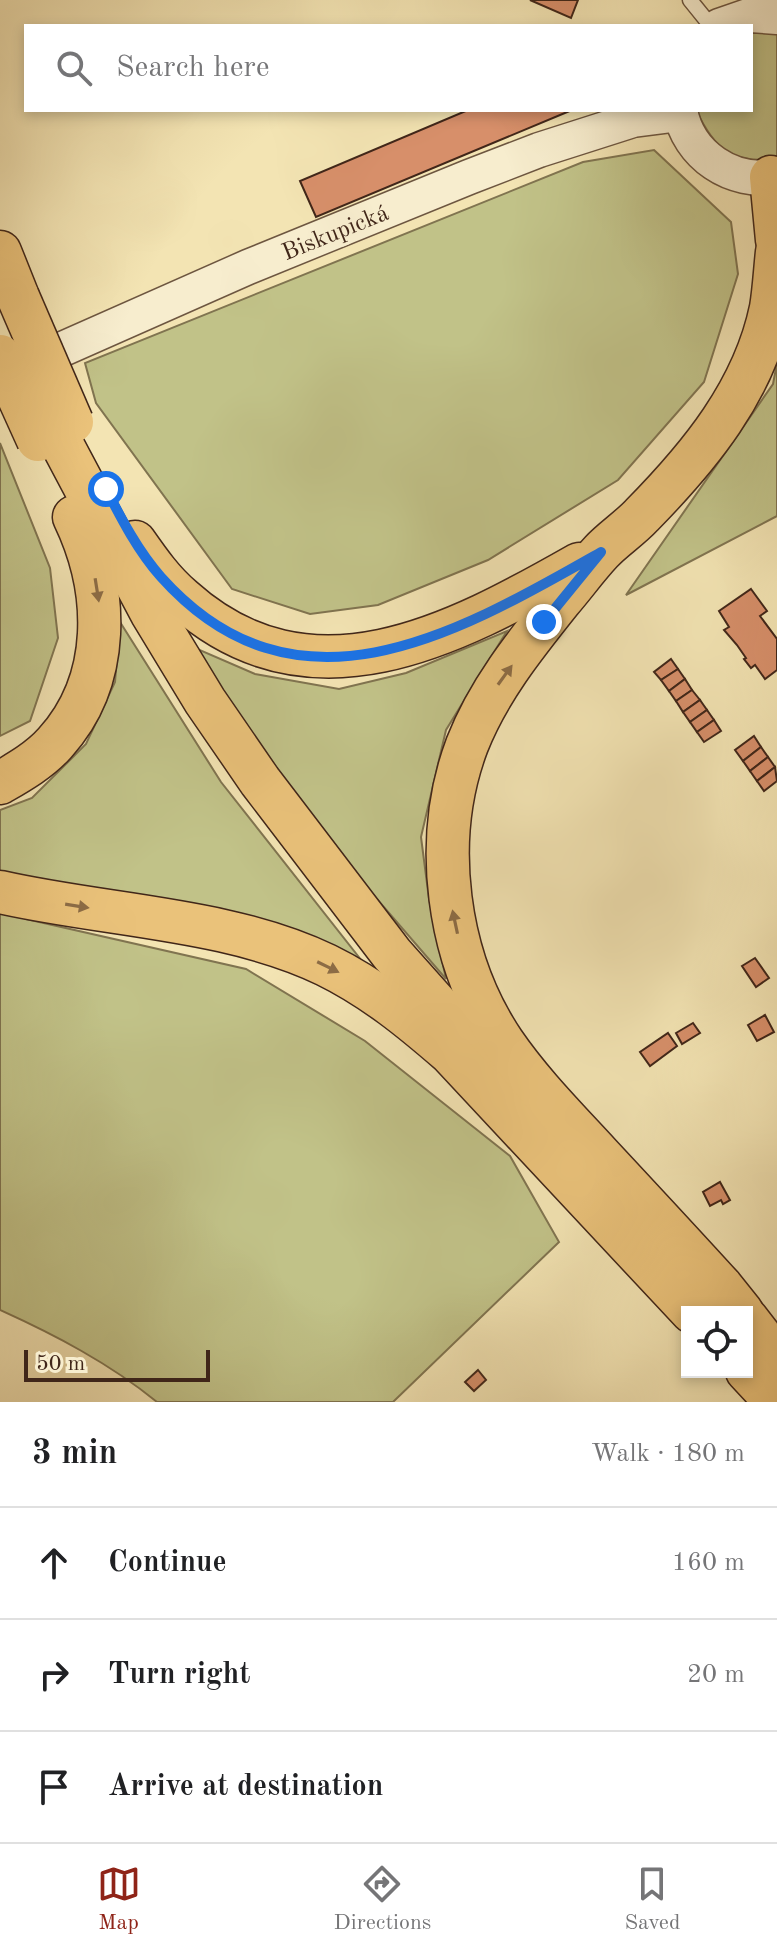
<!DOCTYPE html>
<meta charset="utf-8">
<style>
:root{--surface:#fff;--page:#f6f6f6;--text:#202124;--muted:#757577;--line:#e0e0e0;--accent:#8f2418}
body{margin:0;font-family:"Old Standard TT",serif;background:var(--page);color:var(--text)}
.controls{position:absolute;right:24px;bottom:24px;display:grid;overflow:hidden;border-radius:0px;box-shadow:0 4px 12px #0003}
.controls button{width:72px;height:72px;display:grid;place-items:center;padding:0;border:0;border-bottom:2px solid var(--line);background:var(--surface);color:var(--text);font:40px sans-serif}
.scale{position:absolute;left:24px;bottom:20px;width:186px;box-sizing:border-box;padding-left:8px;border:4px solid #402619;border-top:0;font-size:22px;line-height:28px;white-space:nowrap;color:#402619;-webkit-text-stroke:6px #f7edce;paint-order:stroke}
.stop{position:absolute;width:24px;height:24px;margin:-18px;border:6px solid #1a73e8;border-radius:50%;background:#fff}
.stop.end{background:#1a73e8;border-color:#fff;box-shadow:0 2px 8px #0008}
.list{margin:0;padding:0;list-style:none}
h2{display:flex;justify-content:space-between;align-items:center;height:104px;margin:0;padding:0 32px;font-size:34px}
h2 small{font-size:26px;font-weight:400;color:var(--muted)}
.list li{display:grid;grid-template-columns:52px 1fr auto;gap:24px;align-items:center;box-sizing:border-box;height:112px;padding:0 32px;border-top:2px solid var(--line)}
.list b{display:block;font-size:30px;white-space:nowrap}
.list em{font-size:26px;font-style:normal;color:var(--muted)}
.icon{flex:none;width:44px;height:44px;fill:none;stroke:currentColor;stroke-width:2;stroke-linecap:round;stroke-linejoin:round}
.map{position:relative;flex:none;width:777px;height:1402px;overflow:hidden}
.search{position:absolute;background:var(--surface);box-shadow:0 4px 12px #0003;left:24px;right:24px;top:24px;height:88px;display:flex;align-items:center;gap:20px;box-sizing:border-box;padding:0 28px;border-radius:0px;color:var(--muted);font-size:30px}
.sheet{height:440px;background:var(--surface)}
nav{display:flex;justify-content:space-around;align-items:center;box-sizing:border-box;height:112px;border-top:2px solid var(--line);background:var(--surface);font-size:22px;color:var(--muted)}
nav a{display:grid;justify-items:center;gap:4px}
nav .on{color:var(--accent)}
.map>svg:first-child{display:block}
.green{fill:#c1c288;stroke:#807450;stroke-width:2}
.building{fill:#d78f6a;stroke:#402619;stroke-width:2}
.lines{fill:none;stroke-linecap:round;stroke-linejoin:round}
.service-casing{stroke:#6d5640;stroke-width:17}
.tertiary-casing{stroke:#6d5640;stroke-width:37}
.primary-casing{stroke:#402619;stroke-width:45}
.service{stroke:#f7edce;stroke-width:14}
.tertiary{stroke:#f7edce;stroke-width:34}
.primary{stroke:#eac27a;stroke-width:42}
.primary-bridge-casing{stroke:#402619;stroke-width:45;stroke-linecap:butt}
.primary-bridge{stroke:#eac27a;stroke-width:42}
.oneway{fill:#8c6c45}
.route{stroke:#1a73e8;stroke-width:10}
.labels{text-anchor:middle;stroke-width:6;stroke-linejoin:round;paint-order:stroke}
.street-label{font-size:24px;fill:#402619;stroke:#f7edce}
</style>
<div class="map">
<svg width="777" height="1402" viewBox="0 0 777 1402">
<rect width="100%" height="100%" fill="#f3e4b3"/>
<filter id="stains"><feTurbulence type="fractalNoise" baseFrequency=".0025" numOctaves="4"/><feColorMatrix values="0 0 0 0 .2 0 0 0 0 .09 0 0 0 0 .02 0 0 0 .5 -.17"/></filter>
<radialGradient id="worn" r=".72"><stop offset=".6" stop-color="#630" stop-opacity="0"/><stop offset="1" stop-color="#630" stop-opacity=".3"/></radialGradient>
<!-- green -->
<g class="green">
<path d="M 751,30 L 777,32 L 777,159 C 731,164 715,150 696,110 L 751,110 Z"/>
<polygon points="654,150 731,222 738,274 704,382 618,480 488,560 378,605 310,614 232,589 96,403 85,363 583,162"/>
<polygon points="777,363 777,516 626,595 773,384"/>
<polygon points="0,443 50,568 58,638 30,721 0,736"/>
<polygon points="120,622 221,782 369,970 0,875 0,810 32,798 86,744 115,682"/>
<polygon points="507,631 446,730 421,837 429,899 446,979 338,854 186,644 255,674 339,689 406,673"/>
<path d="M 0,909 L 26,919 L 246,969 L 365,1041 L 510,1156 L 559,1242 L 393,1402 L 157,1402 C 109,1363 55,1335 0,1310 Z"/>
</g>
<!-- building -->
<g class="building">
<polygon points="530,0 578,0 571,18"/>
<polygon points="468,110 572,110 316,217 300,181"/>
<polygon points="751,589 767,611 760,616 777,639 777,670 765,679 755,665 751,668 744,659 746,658 737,645 724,630 729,627 719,611"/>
<polygon points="671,659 678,669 661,680 654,672"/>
<polygon points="678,669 685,679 669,691 661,680"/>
<polygon points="685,679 692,690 676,701 669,691"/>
<polygon points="692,690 700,700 683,712 676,701"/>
<polygon points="700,700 707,710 690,722 683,712"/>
<polygon points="707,710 714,720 697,732 690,722"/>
<polygon points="714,720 721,731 704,742 697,732"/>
<polygon points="754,736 761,747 743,761 735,750"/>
<polygon points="761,747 768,757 750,771 743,761"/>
<polygon points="768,757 775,767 757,781 750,771"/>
<polygon points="775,767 777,781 764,791 757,781"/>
<polygon points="755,958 769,978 756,987 742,966"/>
<polygon points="765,1015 774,1032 757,1041 748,1025"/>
<polygon points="693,1023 700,1033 682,1044 676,1033"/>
<polygon points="668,1033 677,1046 650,1066 640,1052"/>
<polygon points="720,1182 730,1200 723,1204 721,1200 710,1206 703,1192"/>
<polygon points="478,1370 486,1380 474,1391 465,1382"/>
</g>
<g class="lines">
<!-- service casing -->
<g class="service-casing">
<polyline id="service" points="690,0 711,26"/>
</g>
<!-- tertiary casing -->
<g class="tertiary-casing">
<g id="tertiary">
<polyline points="719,26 751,15 777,17"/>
<path d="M 680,110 C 688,155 732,185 777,176"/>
<polyline points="22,367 248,267 469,177 539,150 633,120 680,114"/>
</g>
</g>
<!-- primary casing -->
<g class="primary-casing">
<g id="primary">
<polyline points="771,177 777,240"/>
<polyline points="0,252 18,297"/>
<polyline points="55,431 151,612 205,701 260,781 392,954 506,1082"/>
<path d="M 135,542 C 149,562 163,582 182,598 C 310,713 454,635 579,564"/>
<path d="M 0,783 C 19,772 40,760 55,743 C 112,680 109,590 74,517"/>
<path d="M 0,892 C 105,916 229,918 326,965 C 373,988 412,1020 450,1053 L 692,1312"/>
<path d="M 742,1312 L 722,1287 C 682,1243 641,1199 600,1155 C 566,1118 531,1083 503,1042 C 447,958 431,841 467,745 C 488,691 525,645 561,600 C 574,585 587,567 601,552 C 613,539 629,529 642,515 C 699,457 754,391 771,308 C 774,290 775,270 777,252"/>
<polyline points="747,1319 777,1358"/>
<polyline points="747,1371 776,1402"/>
</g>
</g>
<!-- service -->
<use href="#service" class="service"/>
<!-- tertiary -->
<use href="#tertiary" class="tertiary"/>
<!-- primary -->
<use href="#primary" class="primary"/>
<!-- primary-bridge casing -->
<g class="primary-bridge-casing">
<g id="primary-bridge">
<polyline points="18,297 72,422"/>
<polyline points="0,356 38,440"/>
</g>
</g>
<!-- primary-bridge -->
<use href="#primary-bridge" class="primary-bridge"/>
</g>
<!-- one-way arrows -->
<defs><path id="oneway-solid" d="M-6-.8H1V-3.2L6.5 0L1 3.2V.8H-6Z" transform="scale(2)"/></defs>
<g class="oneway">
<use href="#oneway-solid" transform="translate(97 590) rotate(81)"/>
<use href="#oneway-solid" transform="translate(505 675) rotate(-54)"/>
<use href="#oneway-solid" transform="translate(77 906) rotate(9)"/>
<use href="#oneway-solid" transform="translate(455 922) rotate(-102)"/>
<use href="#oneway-solid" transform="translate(328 967) rotate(26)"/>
</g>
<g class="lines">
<!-- route -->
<path class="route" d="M 106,489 C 122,520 138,551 161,577 C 297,729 460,632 601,552 L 544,622"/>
</g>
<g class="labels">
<!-- street labels -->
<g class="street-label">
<text transform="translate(335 232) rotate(-22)" y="8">Biskupická</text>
</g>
</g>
<rect width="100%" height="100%" filter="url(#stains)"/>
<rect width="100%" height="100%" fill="url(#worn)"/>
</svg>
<div class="controls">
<button><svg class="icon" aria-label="locate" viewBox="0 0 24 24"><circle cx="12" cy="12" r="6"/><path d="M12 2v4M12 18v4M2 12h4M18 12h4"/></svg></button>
</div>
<div class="scale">50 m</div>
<div class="stop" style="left:106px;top:489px"></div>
<div class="stop end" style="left:544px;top:622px"></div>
<div class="search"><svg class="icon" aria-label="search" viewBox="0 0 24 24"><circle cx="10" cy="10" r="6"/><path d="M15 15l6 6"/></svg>Search here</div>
</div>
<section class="sheet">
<h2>3 min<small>Walk · 180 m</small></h2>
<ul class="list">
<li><svg class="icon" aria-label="ahead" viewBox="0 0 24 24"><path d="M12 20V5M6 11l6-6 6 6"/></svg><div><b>Continue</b></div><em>160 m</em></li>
<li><svg class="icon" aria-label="right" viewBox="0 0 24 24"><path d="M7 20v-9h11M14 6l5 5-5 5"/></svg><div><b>Turn right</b></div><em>20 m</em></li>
<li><svg class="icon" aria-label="arrive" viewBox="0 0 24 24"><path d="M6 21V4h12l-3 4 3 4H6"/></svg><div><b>Arrive at destination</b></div></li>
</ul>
</section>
<nav>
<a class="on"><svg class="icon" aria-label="map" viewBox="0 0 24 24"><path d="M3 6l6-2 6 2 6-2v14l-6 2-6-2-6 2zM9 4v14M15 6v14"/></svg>Map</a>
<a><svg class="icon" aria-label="directions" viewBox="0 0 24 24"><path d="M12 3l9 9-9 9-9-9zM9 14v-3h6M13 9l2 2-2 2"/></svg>Directions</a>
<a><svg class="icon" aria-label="saved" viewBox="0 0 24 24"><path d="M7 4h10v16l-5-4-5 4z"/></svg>Saved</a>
</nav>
